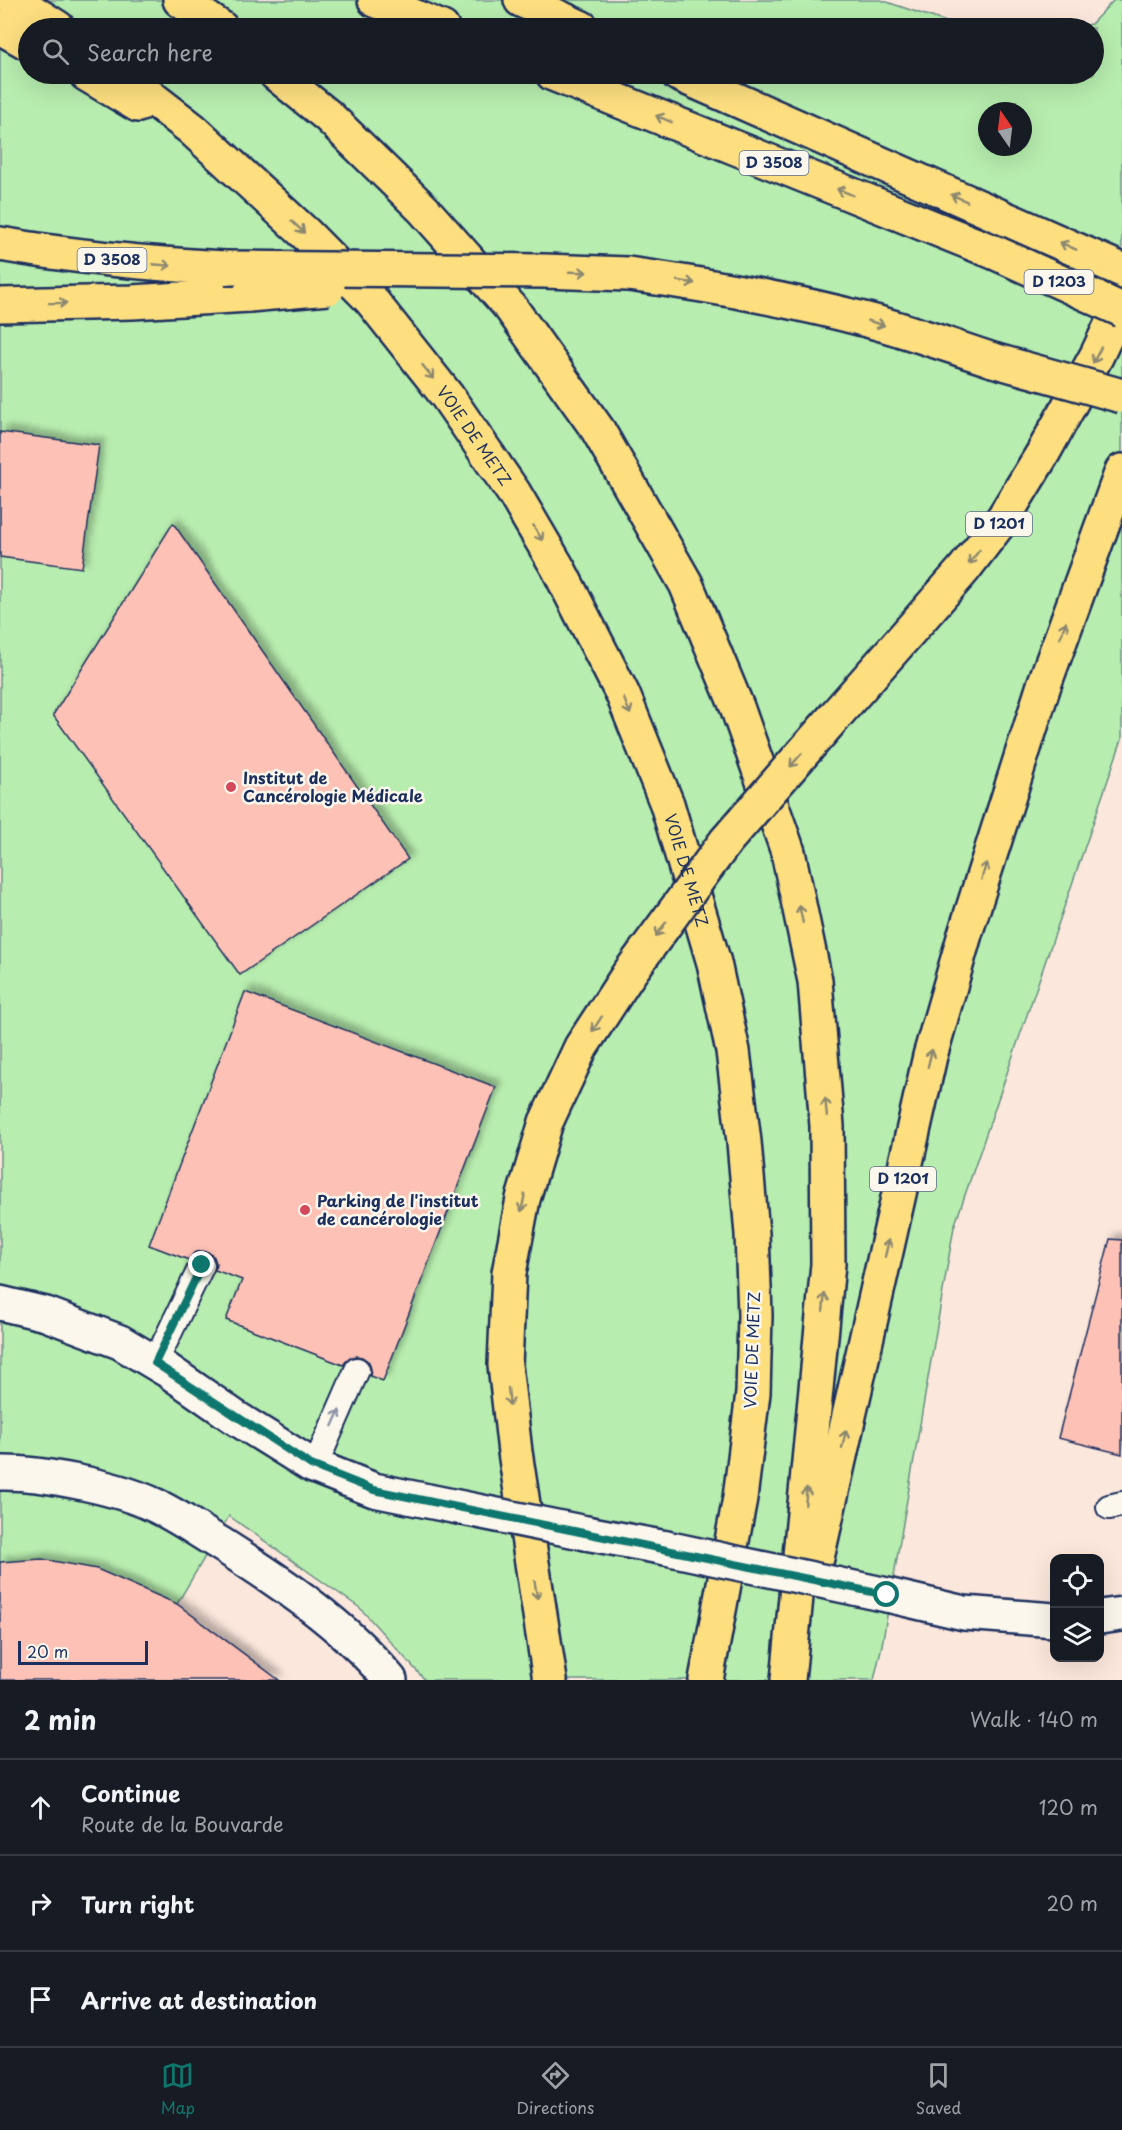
<!DOCTYPE html>
<meta charset="utf-8">
<style>
:root{--surface:#171b24;--page:#20242c;--text:#f1f3f6;--muted:#9ea1a6;--line:#363941;--accent:#0f766e}
body{margin:0;font-family:"Playpen Sans",sans-serif;background:var(--page);color:var(--text)}
.controls{position:absolute;right:18px;bottom:18px;display:grid;overflow:hidden;border-radius:12px;box-shadow:0 6px 24px #0002}
.controls button{width:54px;height:54px;display:grid;place-items:center;padding:0;border:0;border-bottom:2px solid var(--line);background:var(--surface);color:var(--text);font:30px sans-serif}
.compass{position:absolute;left:978px;top:102px;width:54px;height:54px;border-radius:50%;background:var(--surface);box-shadow:0 6px 24px #0002;rotate:346deg}
.scale{position:absolute;left:18px;bottom:15px;width:130px;box-sizing:border-box;padding-left:6px;border:3px solid #1b2f5e;border-top:0;font-size:16px;line-height:21px;white-space:nowrap;color:#1b2f5e;-webkit-text-stroke:4px #fbf7ec;paint-order:stroke}
.stop{position:absolute;width:18px;height:18px;margin:-14px;border:4px solid #0f766e;border-radius:50%;background:#fff}
.stop.end{background:#0f766e;border-color:#fff;box-shadow:0 2px 6px #0008}
.list{margin:0;padding:0;list-style:none}
h2{display:flex;justify-content:space-between;align-items:center;height:78px;margin:0;padding:0 24px;font-size:26px}
h2 small{font-size:20px;font-weight:400;color:var(--muted)}
.list li{display:grid;grid-template-columns:39px 1fr auto;gap:18px;align-items:center;box-sizing:border-box;height:96px;padding:0 24px;border-top:2px solid var(--line)}
.list b{display:block;font-size:22px;white-space:nowrap}
.list p{margin:0;font-size:20px;white-space:nowrap;color:var(--muted)}
.list em{font-size:20px;font-style:normal;color:var(--muted)}
.icon{flex:none;width:33px;height:33px;fill:none;stroke:currentColor;stroke-width:2;stroke-linecap:round;stroke-linejoin:round}
.map{position:relative;flex:none;width:1122px;height:1680px;overflow:hidden}
.search{position:absolute;background:var(--surface);box-shadow:0 6px 24px #0002;left:18px;right:18px;top:18px;height:66px;display:flex;align-items:center;gap:15px;box-sizing:border-box;padding:0 21px;border-radius:33px;color:var(--muted);font-size:22px}
.sheet{height:366px;background:var(--surface)}
nav{display:flex;justify-content:space-around;align-items:center;box-sizing:border-box;height:84px;border-top:2px solid var(--line);background:var(--surface);font-size:16px;color:var(--muted)}
nav a{display:grid;justify-items:center;gap:3px}
nav .on{color:var(--accent)}
.map>svg:first-child{display:block}
.green{fill:#b7edae;stroke:#698e86;stroke-width:1.5;fill-rule:evenodd}
.building{fill:#fdc2b5;stroke:#1b2f5e;stroke-width:1.5;filter:url(#shadow)}
.lines{fill:none;stroke-linecap:round;stroke-linejoin:round}
.lane-casing{stroke:#1b2f5e;stroke-width:28}
.street-casing{stroke:#1b2f5e;stroke-width:38}
.secondary-casing{stroke:#1b2f5e;stroke-width:38}
.highway-casing{stroke:#1b2f5e;stroke-width:38}
.lane{stroke:#fbf7ec;stroke-width:24}
.street{stroke:#fbf7ec;stroke-width:33}
.secondary{stroke:#fbf7ec;stroke-width:33}
.highway{stroke:#fddf80;stroke-width:33}
.secondary-bridge-casing{stroke:#1b2f5e;stroke-width:38;stroke-linecap:butt}
.highway-bridge-casing{stroke:#1b2f5e;stroke-width:38;stroke-linecap:butt}
.secondary-bridge{stroke:#fbf7ec;stroke-width:33}
.highway-bridge{stroke:#fddf80;stroke-width:33}
.oneway{stroke:#8c876f}
.oneway2{stroke:#8b93a5}
.route{stroke:#0f766e;stroke-width:8}
.poi-dot{fill:#d1495b;stroke:#fbf7ec;stroke-width:2}
.labels{text-anchor:middle;stroke-width:5;stroke-linejoin:round;paint-order:stroke}
.shield{fill:#fbf7ec;stroke:#5e6b89;stroke-width:1.5}
.shield-label{font-size:15px;font-weight:bold;fill:#1b2f5e}
.street-label{font-size:16px;fill:#1b2f5e;stroke:#fbf7ec}
.poi-label{font-size:16px;font-weight:bold;fill:#1b2f5e;stroke:#fbf7ec;text-anchor:start}
</style>
<div class="map">
<svg width="1122" height="1680" viewBox="0 0 1122 1680">
<defs>
<filter id="shadow"><feDropShadow dx="5.5" dy="-5.5" stdDeviation="3" flood-color="#0004"/></filter>
</defs>
<rect width="100%" height="100%" fill="#fce7dc"/>
<filter id="ink" filterUnits="userSpaceOnUse"><feTurbulence type="fractalNoise" baseFrequency=".0167" numOctaves="2"/><feDisplacementMap in="SourceGraphic" scale="12" xChannelSelector="R" yChannelSelector="G"/><feConvolveMatrix kernelMatrix="1 2 1 2 8 2 1 2 1" color-interpolation-filters="sRGB"/></filter>
<g filter="url(#ink)">
<!-- green -->
<path class="green" d="M 0,0 L 881,0 L 964,28 L 28,28 L 28,74 L 1094,74 L 1094,28 L 1069,28 L 1091,24 L 1114,0 L 1122,0 L 1122,739 L 954,1227 L 882,1645 L 874,1680 L 425,1680 L 360,1608 L 229,1516 L 177,1604 L 0,1562 ZM 987,111 L 1023,111 L 1023,147 L 987,147 Z"/>
<!-- building -->
<g class="building">
<polygon points="0,432 99,445 82,568 0,557"/>
<polygon points="173,523 408,859 240,975 53,715"/>
<polygon points="245,992 496,1087 383,1381 370,1376 371,1369 369,1362 362,1357 356,1356 349,1358 343,1365 226,1320 242,1280 215,1270 216,1263 214,1257 208,1252 201,1251 194,1253 189,1260 149,1245"/>
<polygon points="1110,1239 1122,1240 1122,1454 1058,1438"/>
<polygon points="42,1559 97,1569 177,1604 279,1680 0,1680 0,1562"/>
</g>
<g class="lines">
<!-- lane casing -->
<g class="lane-casing">
<g id="lane">
<polyline points="155,1363 202,1265"/>
<polyline points="315,1466 357,1370"/>
<polyline points="1109,1507 1122,1504"/>
</g>
</g>
<!-- street casing -->
<g class="street-casing">
<path id="street" d="M 0,1473 C 40,1472 115,1487 152,1504 C 175,1514 197,1530 219,1543 C 279,1581 344,1624 390,1680"/>
</g>
<!-- secondary casing -->
<g class="secondary-casing">
<g id="secondary">
<polyline points="0,1303 46,1314 120,1342 167,1370 236,1418 311,1465 374,1490 428,1501"/>
<polyline points="586,1533 666,1548"/>
<polyline points="887,1595 964,1613 1054,1620"/>
<polyline points="1100,1617 1122,1614"/>
</g>
</g>
<!-- highway casing -->
<g class="highway-casing">
<g id="highway">
<polyline points="14,0 58,28"/>
<polyline points="180,0 221,28"/>
<polyline points="375,0 442,28"/>
<polyline points="521,0 582,28"/>
<polyline points="0,27 28,43"/>
<polyline points="86,74 138,105"/>
<path id="s1" d="M 121,74 L 192,129 L 307,235 L 371,300 L 447,396 L 514,493 L 558,568 L 623,695 L 667,804 L 714,963 L 733,1051 L 744,1142 L 752,1234 L 755,1315 L 753,1393 L 740,1498 L 706,1680"/>
<polyline points="276,74 328,116 423,209 511,308 598,430 686,584 737,707 788,852 815,981 827,1126 828,1264 788,1680"/>
<polyline points="553,74 996,253"/>
<polyline points="678,74 1122,270"/>
<path d="M 0,244 C 75,257 150,264 225,268"/>
<path d="M 628,274 C 710,285 791,300 871,321 C 912,332 953,347 993,360"/>
<polyline points="0,305 132,302 249,295"/>
<polyline points="835,716 964,569 1004,517 1043,453 1097,355 1122,302"/>
<polyline points="817,1558 930,1056 965,934 1044,685 1122,471"/>
<polyline points="550,1680 515,1452 505,1365 509,1273 523,1199 546,1122 581,1047 628,975"/>
</g>
</g>
<!-- lane -->
<use href="#lane" class="lane"/>
<!-- street -->
<use href="#street" class="street"/>
<!-- secondary -->
<use href="#secondary" class="secondary"/>
<!-- highway -->
<use href="#highway" class="highway"/>
<!-- secondary-bridge casing -->
<g class="secondary-bridge-casing">
<g id="secondary-bridge">
<polyline points="428,1501 586,1533"/>
<polyline points="666,1548 887,1595"/>
</g>
</g>
<!-- highway-bridge casing -->
<g class="highway-bridge-casing">
<g id="highway-bridge">
<polyline points="996,253 1122,310"/>
<polyline points="225,268 544,271 628,274"/>
<polyline points="249,295 328,288"/>
<polyline points="993,360 1122,396"/>
<polyline points="628,975 726,841 835,716"/>
</g>
</g>
<!-- secondary-bridge -->
<use href="#secondary-bridge" class="secondary-bridge"/>
<!-- highway-bridge -->
<use href="#highway-bridge" class="highway-bridge"/>
</g>
<!-- one-way arrows -->
<defs><path id="oneway-shaft" d="M-6 0H5M1.5-3L5.5 0L1.5 3" fill="none" stroke-width="1.6" stroke-linecap="round" stroke-linejoin="round" transform="scale(1.5)"/></defs>
<g class="oneway">
<use href="#oneway-shaft" transform="translate(664 119) rotate(-158)"/>
<use href="#oneway-shaft" transform="translate(845 192) rotate(-158)"/>
<use href="#oneway-shaft" transform="translate(959 198) rotate(-156)"/>
<use href="#oneway-shaft" transform="translate(298 227) rotate(43)"/>
<use href="#oneway-shaft" transform="translate(1068 246) rotate(-156)"/>
<use href="#oneway-shaft" transform="translate(162 265) rotate(5)"/>
<use href="#oneway-shaft" transform="translate(578 272) rotate(2)"/>
<use href="#oneway-shaft" transform="translate(686 282) rotate(8)"/>
<use href="#oneway-shaft" transform="translate(58 303) rotate(-1)"/>
<use href="#oneway-shaft" transform="translate(876 323) rotate(16)"/>
<use href="#oneway-shaft" transform="translate(1097 355) rotate(117)"/>
<use href="#oneway-shaft" transform="translate(428 372) rotate(51)"/>
<use href="#oneway-shaft" transform="translate(538 533) rotate(59)"/>
<use href="#oneway-shaft" transform="translate(974 557) rotate(128)"/>
<use href="#oneway-shaft" transform="translate(1063 630) rotate(-70)"/>
<use href="#oneway-shaft" transform="translate(627 706) rotate(68)"/>
<use href="#oneway-shaft" transform="translate(796 760) rotate(131)"/>
<use href="#oneway-shaft" transform="translate(984 871) rotate(-73)"/>
<use href="#oneway-shaft" transform="translate(801 914) rotate(-102)"/>
<use href="#oneway-shaft" transform="translate(661 929) rotate(126)"/>
<use href="#oneway-shaft" transform="translate(597 1024) rotate(123)"/>
<use href="#oneway-shaft" transform="translate(930 1058) rotate(-76)"/>
<use href="#oneway-shaft" transform="translate(826 1107) rotate(-95)"/>
<use href="#oneway-shaft" transform="translate(523 1203) rotate(102)"/>
<use href="#oneway-shaft" transform="translate(887 1248) rotate(-77)"/>
<use href="#oneway-shaft" transform="translate(824 1302) rotate(-84)"/>
<use href="#oneway-shaft" transform="translate(509 1397) rotate(84)"/>
<use href="#oneway-shaft" transform="translate(844 1439) rotate(-77)"/>
<use href="#oneway-shaft" transform="translate(806 1496) rotate(-85)"/>
<use href="#oneway-shaft" transform="translate(536 1590) rotate(81)"/>
</g>
<use class="oneway2" href="#oneway-shaft" transform="translate(336 1418) rotate(-66)"/>
</g>
<g class="lines" filter="url(#ink)">
<!-- route -->
<polyline class="route" points="202,1265 155,1363 311,1465 374,1490 887,1595"/>
</g>
<!-- markers -->
<g class="poi-dot">
<circle cx="231" cy="787" r="6"/>
<circle cx="305" cy="1210" r="6"/>
</g>
<g class="labels">
<!-- shield labels -->
<g class="shield">
<rect x="739.5" y="151" width="69" height="24" rx="4.5"/>
<rect x="77.5" y="248" width="69" height="24" rx="4.5"/>
<rect x="1024.5" y="270" width="69" height="24" rx="4.5"/>
<rect x="966" y="512" width="66" height="24" rx="4.5"/>
<rect x="870" y="1167" width="66" height="24" rx="4.5"/>
</g>
<g class="shield-label">
<text x="774" y="168">D 3508</text>
<text x="112" y="265">D 3508</text>
<text x="1059" y="287">D 1203</text>
<text x="999" y="529">D 1201</text>
<text x="903" y="1184">D 1201</text>
</g>
<!-- street labels -->
<g class="street-label">
<text dy="6" stroke="none"><textPath href="#s1" startOffset="508">VOIE DE METZ</textPath></text>
<text dy="6" stroke="none"><textPath href="#s1" startOffset="994">VOIE DE METZ</textPath></text>
<text transform="translate(752 1350) rotate(-88)" y="6">VOIE DE METZ</text>
</g>
<!-- poi labels -->
<g class="poi-label">
<text x="243" y="784">Institut de<tspan x="243" dy="18">Cancérologie Médicale</tspan></text>
<text x="317" y="1207">Parking de l'institut<tspan x="317" dy="18">de cancérologie</tspan></text>
</g>
</g>
</svg>
<div class="controls">
<button><svg class="icon" aria-label="locate" viewBox="0 0 24 24"><circle cx="12" cy="12" r="6"/><path d="M12 2v4M12 18v4M2 12h4M18 12h4"/></svg></button>
<button><svg class="icon" aria-label="layers" viewBox="0 0 24 24"><path d="M12 4l9 5-9 5-9-5zM3 14l9 5 9-5"/></svg></button>
</div>
<svg class="compass" viewBox="-18 -18 36 36"><path d="M0-13l5 13h-10z" fill="#e53935"/><path d="M0 13l5-13h-10z" fill="#9ea1a6"/></svg>
<div class="scale">20 m</div>
<div class="stop" style="left:887px;top:1595px"></div>
<div class="stop end" style="left:202px;top:1265px"></div>
<div class="search"><svg class="icon" aria-label="search" viewBox="0 0 24 24"><circle cx="10" cy="10" r="6"/><path d="M15 15l6 6"/></svg>Search here</div>
</div>
<section class="sheet">
<h2>2 min<small>Walk · 140 m</small></h2>
<ul class="list">
<li><svg class="icon" aria-label="ahead" viewBox="0 0 24 24"><path d="M12 20V5M6 11l6-6 6 6"/></svg><div><b>Continue</b><p>Route de la Bouvarde</p></div><em>120 m</em></li>
<li><svg class="icon" aria-label="right" viewBox="0 0 24 24"><path d="M7 20v-9h11M14 6l5 5-5 5"/></svg><div><b>Turn right</b></div><em>20 m</em></li>
<li><svg class="icon" aria-label="arrive" viewBox="0 0 24 24"><path d="M6 21V4h12l-3 4 3 4H6"/></svg><div><b>Arrive at destination</b></div></li>
</ul>
</section>
<nav>
<a class="on"><svg class="icon" aria-label="map" viewBox="0 0 24 24"><path d="M3 6l6-2 6 2 6-2v14l-6 2-6-2-6 2zM9 4v14M15 6v14"/></svg>Map</a>
<a><svg class="icon" aria-label="directions" viewBox="0 0 24 24"><path d="M12 3l9 9-9 9-9-9zM9 14v-3h6M13 9l2 2-2 2"/></svg>Directions</a>
<a><svg class="icon" aria-label="saved" viewBox="0 0 24 24"><path d="M7 4h10v16l-5-4-5 4z"/></svg>Saved</a>
</nav>
